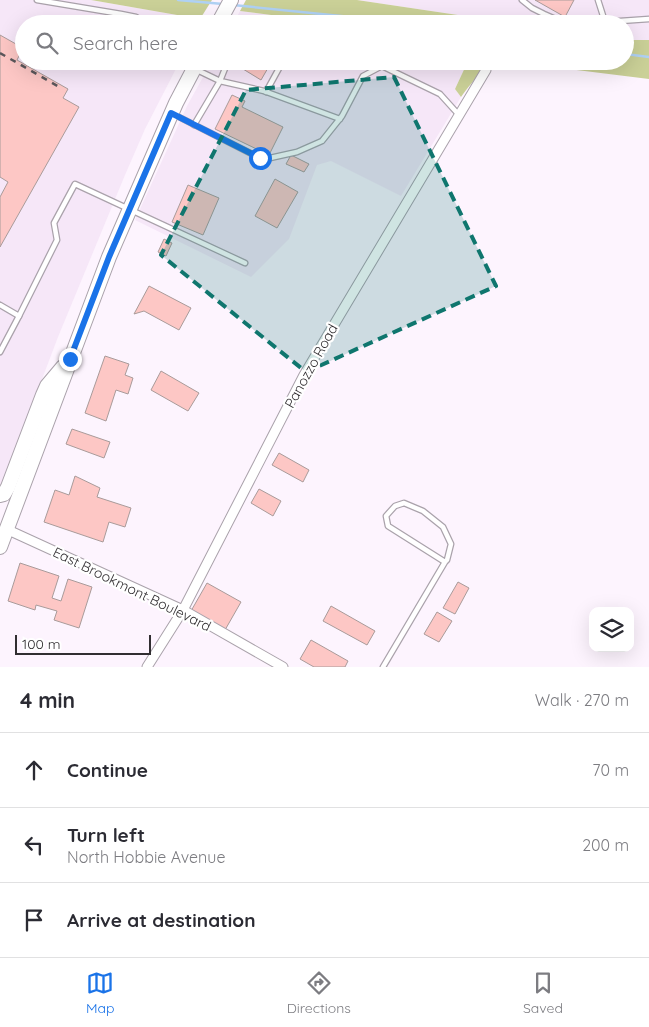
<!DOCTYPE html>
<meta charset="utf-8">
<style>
:root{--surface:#fff;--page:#f2f2f3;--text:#2b2b33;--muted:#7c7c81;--line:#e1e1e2;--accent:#1a73e8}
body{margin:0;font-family:Quicksand,sans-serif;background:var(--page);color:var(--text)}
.controls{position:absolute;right:15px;bottom:15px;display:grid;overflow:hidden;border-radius:10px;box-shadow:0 5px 20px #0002}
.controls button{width:45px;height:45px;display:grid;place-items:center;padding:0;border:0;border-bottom:1px solid var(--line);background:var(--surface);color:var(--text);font:25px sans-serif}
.scale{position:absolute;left:15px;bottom:12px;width:136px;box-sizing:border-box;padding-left:5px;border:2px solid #312e31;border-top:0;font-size:14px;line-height:18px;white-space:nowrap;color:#312e31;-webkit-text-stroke:4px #fff;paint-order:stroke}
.stop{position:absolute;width:15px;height:15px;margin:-11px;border:4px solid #1a73e8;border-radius:50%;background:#fff}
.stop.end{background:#1a73e8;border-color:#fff;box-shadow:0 1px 5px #0008}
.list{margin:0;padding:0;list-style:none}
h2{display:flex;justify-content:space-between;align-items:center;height:65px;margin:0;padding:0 20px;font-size:21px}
h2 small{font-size:16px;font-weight:400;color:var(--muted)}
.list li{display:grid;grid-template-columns:32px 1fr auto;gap:15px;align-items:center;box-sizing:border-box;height:75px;padding:0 20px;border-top:1px solid var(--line)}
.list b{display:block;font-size:19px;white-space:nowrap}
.list p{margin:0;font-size:16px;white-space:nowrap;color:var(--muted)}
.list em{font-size:16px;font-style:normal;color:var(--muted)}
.icon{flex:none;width:28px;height:28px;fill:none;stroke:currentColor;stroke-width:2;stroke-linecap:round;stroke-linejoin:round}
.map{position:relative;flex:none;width:649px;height:667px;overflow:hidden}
.search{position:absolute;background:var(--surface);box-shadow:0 5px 20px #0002;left:15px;right:15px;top:15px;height:55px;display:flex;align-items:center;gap:12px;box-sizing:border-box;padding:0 18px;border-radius:28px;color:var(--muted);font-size:19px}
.sheet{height:290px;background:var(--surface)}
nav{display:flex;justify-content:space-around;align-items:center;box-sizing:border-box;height:70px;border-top:1px solid var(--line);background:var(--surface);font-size:14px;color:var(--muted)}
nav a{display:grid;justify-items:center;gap:2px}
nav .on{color:var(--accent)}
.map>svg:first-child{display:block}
.built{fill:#f6e7f8}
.green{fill:#cad097}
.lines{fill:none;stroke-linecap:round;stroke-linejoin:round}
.stream{stroke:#afd1f4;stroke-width:2.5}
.building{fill:#fdc7c5;stroke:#a99b9a}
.lane-casing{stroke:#aaa2ab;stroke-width:7}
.street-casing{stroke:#aaa2ab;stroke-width:11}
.primary-casing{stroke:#aaa2ab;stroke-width:16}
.lane{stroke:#fff;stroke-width:4.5}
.street{stroke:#fff;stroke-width:9}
.primary{stroke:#fff;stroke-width:14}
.rail{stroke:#5b575b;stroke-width:2.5;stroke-dasharray:6 6;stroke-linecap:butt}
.route{stroke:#1a73e8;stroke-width:6}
.marked{fill:#0f766e;fill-opacity:0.2;stroke:#0f766e;stroke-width:4;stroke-dasharray:10 6;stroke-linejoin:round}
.labels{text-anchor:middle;stroke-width:4.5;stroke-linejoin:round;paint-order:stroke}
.street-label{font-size:14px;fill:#312e31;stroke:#fff}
</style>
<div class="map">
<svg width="649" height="667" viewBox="0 0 649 667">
<rect width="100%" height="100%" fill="#fdf4fe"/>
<!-- built -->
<g class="built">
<polygon points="0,0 91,0 200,19 198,24 24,24 24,61 180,61 145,129 125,175 58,337 3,482 0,487"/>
<polygon points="357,0 649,0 649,40 625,40 625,24 518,24"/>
<polygon points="240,11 340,24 233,24"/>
<polygon points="212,61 468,61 455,89 461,97 401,196 331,161 317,165 289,239 251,277 135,220 187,106"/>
</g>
<!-- green -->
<g class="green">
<polygon points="91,0 212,0 200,19"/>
<polygon points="246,0 357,0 518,24 340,24 240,11"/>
<path d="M 625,40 L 649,40 L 649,79 L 512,62 C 485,64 476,77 461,97 L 455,89 L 468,61 L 625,61 Z"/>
</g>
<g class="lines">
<!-- stream -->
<g class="stream">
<polyline points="178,0 223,4"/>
<polyline points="233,5 351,17 396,24"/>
<polyline points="625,54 649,57"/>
</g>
</g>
<!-- building -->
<g class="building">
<polygon points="535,0 574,0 565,17"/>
<polygon points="0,35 23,48 17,60 68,89 63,98 79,107 0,247 0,197 8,182 0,177"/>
<polygon points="241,61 272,61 261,80 243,69 246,64"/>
<polygon points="232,95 245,101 242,107 283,127 269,155 215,129"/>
<polygon points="291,155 309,164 304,172 286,164"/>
<polygon points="275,179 298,192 277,228 255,216"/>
<polygon points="188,185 219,198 203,235 172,222"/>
<polygon points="164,239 172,243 166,256 158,252"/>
<polygon points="149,286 191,308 179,330 144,311 134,314"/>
<polygon points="105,356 129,364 125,375 133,378 128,394 116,390 106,421 85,413"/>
<polygon points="161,371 199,393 188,411 151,390"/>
<polygon points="72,429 110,442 104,458 66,444"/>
<polygon points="279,453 309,470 303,482 272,465"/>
<polygon points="75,476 100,488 97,497 131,508 125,527 109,522 103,542 44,522 55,490 69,495"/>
<polygon points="259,489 281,501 273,516 251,503"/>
<polygon points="20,563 59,576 52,598 61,601 68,579 92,587 79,628 54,620 57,611 36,605 35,610 8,601"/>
<polygon points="458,582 469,588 455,614 443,608"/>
<polygon points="207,583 241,602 225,630 191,611"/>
<polygon points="331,606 375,631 367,645 323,621"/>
<polygon points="437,612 452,621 439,642 424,634"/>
<polygon points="311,640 348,661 345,667 314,667 300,659"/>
</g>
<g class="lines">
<!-- lane casing -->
<g class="lane-casing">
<g id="lane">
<polyline points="37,0 121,14 136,17 148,24"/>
<polyline points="522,0 532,8 544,14 560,21 577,24 649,19"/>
<polyline points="598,0 605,22"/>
<polyline points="228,61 220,81 264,91 340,119"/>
<polyline points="266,92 283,61"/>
<polyline points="173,114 260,158 270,158 297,152 322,141 342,116 363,76 382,66 440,94 459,115"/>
<polyline points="194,125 220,81 195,69"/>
<polyline points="0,305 19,316 57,240 54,223 75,184 245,263"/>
<polyline points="0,352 19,316"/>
<polyline points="383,667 445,562 447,560 451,544 443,527 423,511 404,503 395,506 386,516 388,526 445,562"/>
</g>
</g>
<!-- street casing -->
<g class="street-casing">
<g id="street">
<polyline points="6,529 183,610 283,667"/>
<polyline points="147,667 183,610 304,375 486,70"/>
</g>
</g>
<!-- primary casing -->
<g class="primary-casing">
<g id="primary">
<polyline points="218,24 231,0"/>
<polyline points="0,495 4,494 8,487 43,395 47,386 63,367"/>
<polyline points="0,547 109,257 176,103 198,61"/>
</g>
</g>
<!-- lane -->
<use href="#lane" class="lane"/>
<!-- street -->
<use href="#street" class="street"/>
<!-- primary -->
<use href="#primary" class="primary"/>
<!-- rail -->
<polyline class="rail" points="0,53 61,88"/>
</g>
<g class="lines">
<!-- route -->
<polyline class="route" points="70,359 109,257 171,113 260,158"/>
</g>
<!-- marked area -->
<path class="marked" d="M 394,77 L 496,286 L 306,372 L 161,255 L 246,90 Z"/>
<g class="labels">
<!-- street labels -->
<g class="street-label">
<text transform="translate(311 366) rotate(-61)" y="5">Panozzo Road</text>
<text transform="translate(132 589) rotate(26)" y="5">East Brookmont Boulevard</text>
</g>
</g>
</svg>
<div class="controls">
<button><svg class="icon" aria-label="layers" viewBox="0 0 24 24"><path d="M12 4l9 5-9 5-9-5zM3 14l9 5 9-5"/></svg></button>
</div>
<div class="scale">100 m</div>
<div class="stop" style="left:260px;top:158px"></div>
<div class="stop end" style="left:70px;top:359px"></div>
<div class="search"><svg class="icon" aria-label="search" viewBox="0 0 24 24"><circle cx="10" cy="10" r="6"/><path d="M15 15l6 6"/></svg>Search here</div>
</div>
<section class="sheet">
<h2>4 min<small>Walk · 270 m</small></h2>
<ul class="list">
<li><svg class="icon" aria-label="ahead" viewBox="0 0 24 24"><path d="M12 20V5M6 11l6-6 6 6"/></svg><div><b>Continue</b></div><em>70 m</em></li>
<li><svg class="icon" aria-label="left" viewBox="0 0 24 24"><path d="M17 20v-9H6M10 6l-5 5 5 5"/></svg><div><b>Turn left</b><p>North Hobbie Avenue</p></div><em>200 m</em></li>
<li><svg class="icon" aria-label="arrive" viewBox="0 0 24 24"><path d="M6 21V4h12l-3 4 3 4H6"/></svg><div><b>Arrive at destination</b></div></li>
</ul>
</section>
<nav>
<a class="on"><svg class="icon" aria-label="map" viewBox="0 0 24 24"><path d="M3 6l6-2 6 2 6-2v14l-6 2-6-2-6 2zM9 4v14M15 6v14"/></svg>Map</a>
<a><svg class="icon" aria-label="directions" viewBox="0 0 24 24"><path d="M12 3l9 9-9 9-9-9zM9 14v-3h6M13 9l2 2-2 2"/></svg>Directions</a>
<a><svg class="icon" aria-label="saved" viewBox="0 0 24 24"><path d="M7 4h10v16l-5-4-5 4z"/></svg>Saved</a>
</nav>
